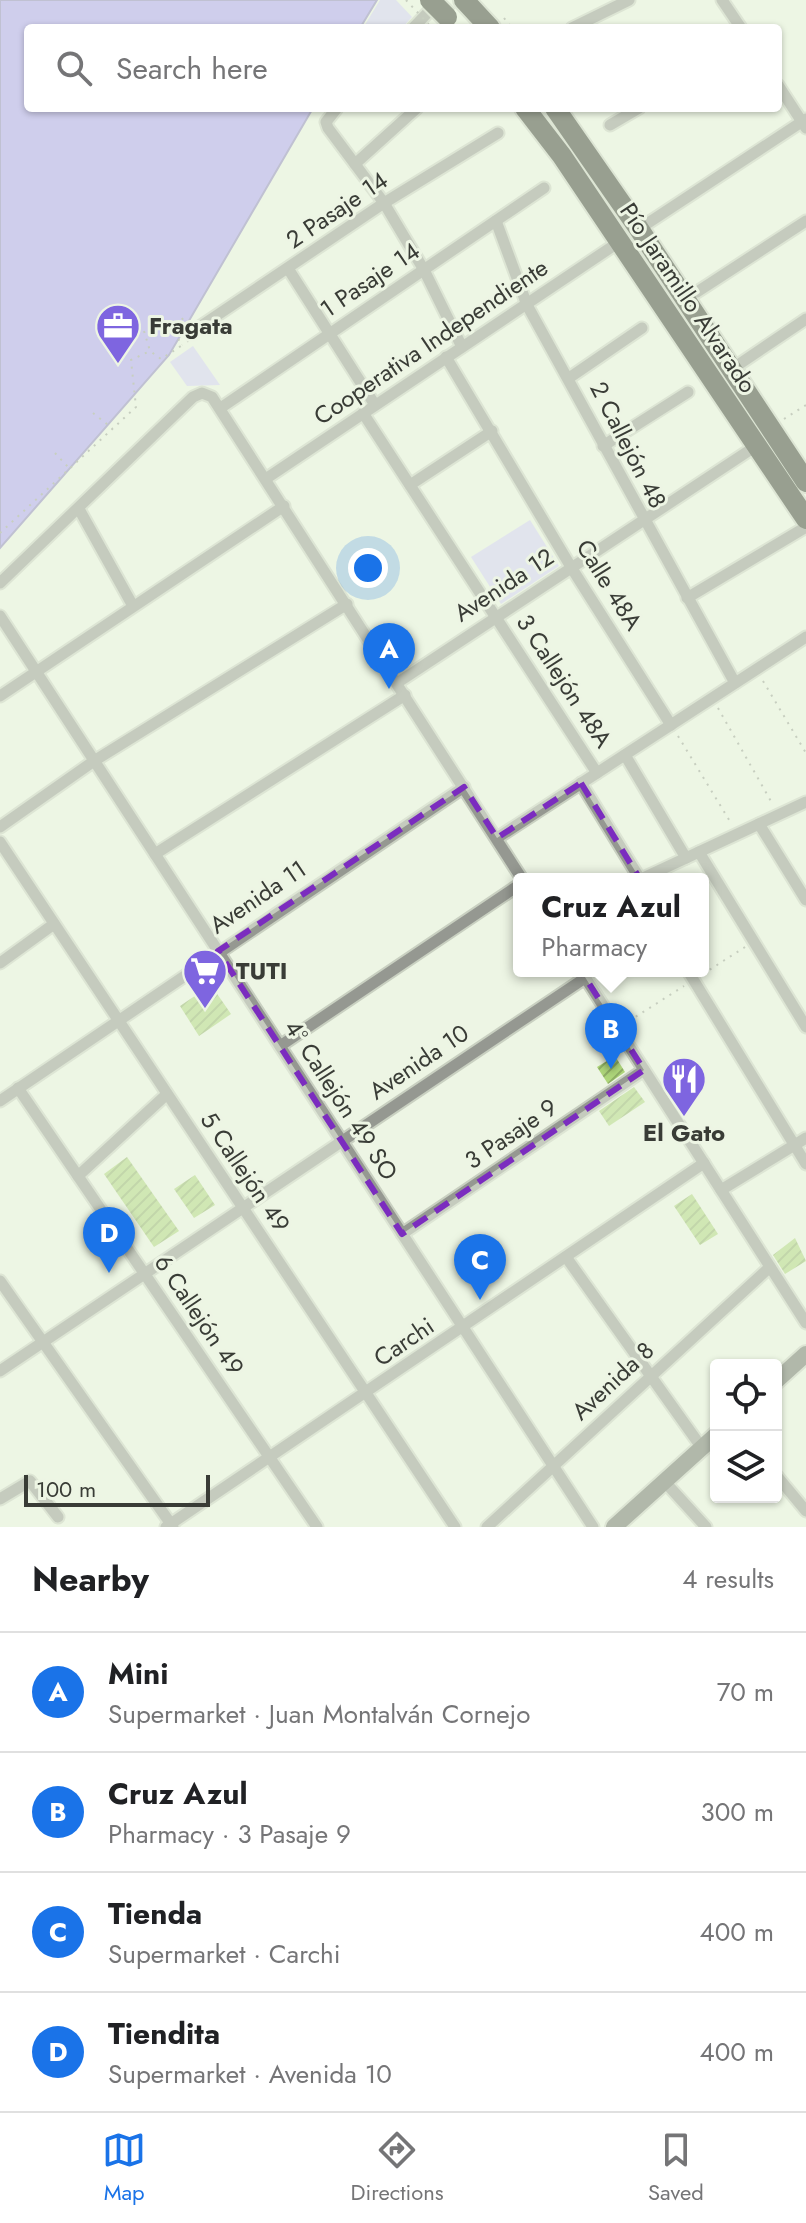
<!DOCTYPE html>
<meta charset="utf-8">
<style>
:root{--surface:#fff;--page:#f6f6f6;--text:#202124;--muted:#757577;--line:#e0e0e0;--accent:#1a73e8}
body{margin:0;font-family:Jost,sans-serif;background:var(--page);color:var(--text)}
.controls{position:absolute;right:24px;bottom:24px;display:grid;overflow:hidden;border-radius:8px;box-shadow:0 2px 6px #0004}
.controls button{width:72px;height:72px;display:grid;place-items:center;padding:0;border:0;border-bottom:2px solid var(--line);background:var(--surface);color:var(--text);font:40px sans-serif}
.scale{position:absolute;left:24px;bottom:20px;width:186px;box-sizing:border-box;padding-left:8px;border:4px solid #393c36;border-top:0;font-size:22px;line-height:28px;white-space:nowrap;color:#393c36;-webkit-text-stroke:6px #edf5e4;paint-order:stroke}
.you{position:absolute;left:368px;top:568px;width:28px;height:28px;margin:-20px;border:6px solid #fff;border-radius:50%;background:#1a73e8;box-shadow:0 0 0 12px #1a73e833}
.badge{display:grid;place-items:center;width:52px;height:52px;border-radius:50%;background:var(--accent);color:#fff;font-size:26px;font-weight:700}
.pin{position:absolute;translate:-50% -66px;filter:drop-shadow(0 2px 4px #0008)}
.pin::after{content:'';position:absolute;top:42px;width:28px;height:24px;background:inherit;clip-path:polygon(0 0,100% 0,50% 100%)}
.popup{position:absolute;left:513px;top:873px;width:196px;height:104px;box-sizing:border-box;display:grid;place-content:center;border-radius:8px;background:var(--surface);filter:drop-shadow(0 2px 6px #0005);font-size:26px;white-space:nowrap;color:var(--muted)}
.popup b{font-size:30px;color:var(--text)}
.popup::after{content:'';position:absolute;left:50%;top:100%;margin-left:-16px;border:16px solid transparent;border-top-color:var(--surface)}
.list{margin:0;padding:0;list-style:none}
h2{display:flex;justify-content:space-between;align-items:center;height:104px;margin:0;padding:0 32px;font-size:34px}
h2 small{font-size:26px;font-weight:400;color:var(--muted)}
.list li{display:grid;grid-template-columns:52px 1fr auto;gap:24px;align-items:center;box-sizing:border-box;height:120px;padding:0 32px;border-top:2px solid var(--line)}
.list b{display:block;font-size:30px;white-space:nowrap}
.list p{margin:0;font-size:26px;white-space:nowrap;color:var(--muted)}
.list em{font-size:26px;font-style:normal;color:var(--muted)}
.icon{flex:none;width:44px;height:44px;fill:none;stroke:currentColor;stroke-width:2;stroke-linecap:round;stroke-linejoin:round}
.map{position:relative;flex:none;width:806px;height:1527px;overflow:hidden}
.search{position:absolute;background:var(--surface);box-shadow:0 2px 6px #0004;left:24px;right:24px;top:24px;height:88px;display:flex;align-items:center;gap:20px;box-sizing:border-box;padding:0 28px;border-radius:8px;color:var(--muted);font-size:30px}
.sheet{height:584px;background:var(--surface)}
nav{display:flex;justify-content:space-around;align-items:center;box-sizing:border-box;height:112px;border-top:2px solid var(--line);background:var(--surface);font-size:22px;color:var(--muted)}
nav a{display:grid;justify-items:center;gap:4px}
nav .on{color:var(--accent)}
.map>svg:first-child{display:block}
.green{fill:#d3cff9}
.water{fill:#ab9ef7;stroke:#8981bd;stroke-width:2}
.building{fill:url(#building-hatch)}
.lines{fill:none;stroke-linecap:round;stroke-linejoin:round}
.street-casing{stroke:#c9d0c1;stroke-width:15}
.secondary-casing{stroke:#c9d0c1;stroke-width:20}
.highway-casing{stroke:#c9d0c1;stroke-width:24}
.path{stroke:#9a9f94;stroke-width:2;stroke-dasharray:2 6;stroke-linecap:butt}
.street{stroke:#959891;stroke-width:11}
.secondary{stroke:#696e64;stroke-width:16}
.highway{stroke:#31372a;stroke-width:20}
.highway-bridge-casing{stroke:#c9d0c1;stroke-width:24;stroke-linecap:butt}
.path-bridge{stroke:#9a9f94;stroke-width:2;stroke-dasharray:2 6;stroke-linecap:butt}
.highway-bridge{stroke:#31372a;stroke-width:20}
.marked{fill:none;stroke:#7b2cbf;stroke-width:6;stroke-dasharray:16 10;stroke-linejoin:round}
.labels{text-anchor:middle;stroke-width:6;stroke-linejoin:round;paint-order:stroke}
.street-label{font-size:24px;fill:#393c36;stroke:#edf5e4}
.poi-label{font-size:24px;font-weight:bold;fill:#393c36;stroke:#edf5e4;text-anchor:start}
</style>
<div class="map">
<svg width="806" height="1527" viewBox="0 0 806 1527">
<defs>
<pattern id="building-hatch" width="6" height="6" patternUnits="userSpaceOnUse" patternTransform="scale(2)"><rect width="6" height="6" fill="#aed67a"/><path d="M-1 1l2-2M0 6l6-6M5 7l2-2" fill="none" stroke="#8faf65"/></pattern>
</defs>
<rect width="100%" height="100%" fill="#edf5e4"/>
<!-- green -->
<g class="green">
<polygon points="380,0 396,0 412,17 402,28 363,28"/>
<polygon points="193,346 220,385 187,386 170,362"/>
<polygon points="530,520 559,566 501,604 471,557"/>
</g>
<!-- water -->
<polygon class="water" points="0,0 377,0 360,28 28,28 28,108 313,108 169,355 0,548"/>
<!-- building -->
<g class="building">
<polygon points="211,985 231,1014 199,1036 180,1006"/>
<polygon points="615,1056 625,1072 608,1084 597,1067"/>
<polygon points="634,1087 645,1102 609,1126 599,1111"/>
<polygon points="127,1157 179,1231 154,1247 104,1174"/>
<polygon points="195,1175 215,1205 194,1218 174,1189"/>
<polygon points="692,1194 718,1234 700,1245 674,1206"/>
<polygon points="795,1238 806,1261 785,1274 773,1255"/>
</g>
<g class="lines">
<!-- street casing -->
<g class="street-casing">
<g id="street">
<polyline points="722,0 741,28"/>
<polyline points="413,28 438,2"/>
<polyline points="572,28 629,0"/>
<polyline points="778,85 806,128"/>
<polyline points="337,108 326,122 328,128 384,203 424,270 462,347"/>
<polyline points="610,125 639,108"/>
<polyline points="355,164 417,108"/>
<polyline points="496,221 527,305 735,683"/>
<polyline points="639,229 806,119"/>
<polyline points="289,270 375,405"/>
<polyline points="697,292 806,221"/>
<polyline points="201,326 384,203 498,133"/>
<polyline points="446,357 571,567 671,725"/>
<polyline points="732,369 806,319"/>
<polyline points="569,378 642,328"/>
<polyline points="222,407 544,188"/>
<polyline points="363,413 597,773"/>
<polyline points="603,446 688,392"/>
<polyline points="267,478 619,242"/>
<polyline points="410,485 492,431"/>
<polyline points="79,509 133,606"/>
<polyline points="0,583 193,397 202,393 212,397 522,879"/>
<polyline points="687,598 806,527"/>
<polyline points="0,616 593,1527"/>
<polyline points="397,683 756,446"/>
<polyline points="0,696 284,506"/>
<polyline points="625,755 686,858"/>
<polyline points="581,783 640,879"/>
<polyline points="759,824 806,900"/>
<polyline points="0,827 94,761 347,604"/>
<polyline points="497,838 806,637"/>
<polyline points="0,842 455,1527"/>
<polyline points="699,852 806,1027"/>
<polyline points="155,854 405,695"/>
<polyline points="641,879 806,802"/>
<polyline points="0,963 54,924"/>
<polyline points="581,971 806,1323"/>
<polyline points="688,971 806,1164"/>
<polyline points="280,1046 519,885"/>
<polyline points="18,1088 317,1527"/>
<polyline points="0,1101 464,787"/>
<polyline points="78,1176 167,1094"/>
<polyline points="721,1190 806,1138"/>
<polyline points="402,1234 644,1070"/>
<polyline points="566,1257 702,1448"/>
<polyline points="0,1281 173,1527"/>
<polyline points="0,1371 585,978"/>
<polyline points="776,1475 806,1511"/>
<polyline points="665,1482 706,1527"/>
<polyline points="0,1499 30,1481 58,1517"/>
<polyline points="166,1527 704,1163"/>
<polyline points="487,1527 770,1267"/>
</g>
</g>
<!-- secondary casing -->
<g class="secondary-casing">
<g id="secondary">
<polyline points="776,1381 806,1354"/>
<polyline points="614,1527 716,1435"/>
</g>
</g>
<!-- highway casing -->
<g class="highway-casing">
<g id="highway">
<polyline points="464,0 490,28"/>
<polyline points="525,108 562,156 806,519"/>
<polyline points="555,108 639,229 806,482"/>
</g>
</g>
<!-- path -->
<g class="path">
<polyline points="504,18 512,28"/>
<polyline points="182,318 192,337 188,341"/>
<polyline points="180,326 188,341 182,345"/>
<polyline points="144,331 150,351 161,359 181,346 174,326"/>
<polyline points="93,413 112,428"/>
<polyline points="784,419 806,405"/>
<polyline points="55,453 68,467"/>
<polyline points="0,533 136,407 131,360 150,351"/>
<polyline points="763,681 806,753"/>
<polyline points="718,708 772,803"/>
<polyline points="678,736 731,823"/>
<polyline points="703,974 745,947"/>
<polyline points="629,1021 684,986"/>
</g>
<!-- street -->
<use href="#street" class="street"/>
<!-- secondary -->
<use href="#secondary" class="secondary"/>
<!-- highway -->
<use href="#highway" class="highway"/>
<!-- highway-bridge casing -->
<g class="highway-bridge-casing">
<polyline id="highway-bridge" points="430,0 447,17"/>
</g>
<!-- path-bridge -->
<polyline class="path-bridge" points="406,0 432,28"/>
<!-- highway-bridge -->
<use href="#highway-bridge" class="highway-bridge"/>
</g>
<!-- marked area -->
<path d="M0 0H806V1527H0ZM 581,783 L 640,879 L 550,922 L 644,1070 L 402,1234 L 218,951 L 464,787 L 497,838 Z" fill="#edf5e4" fill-opacity=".55" fill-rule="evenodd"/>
<path class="marked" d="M 581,783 L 640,879 L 550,922 L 644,1070 L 402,1234 L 218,951 L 464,787 L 497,838 Z"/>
<!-- icons -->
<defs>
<g id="office-pin" transform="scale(2.3)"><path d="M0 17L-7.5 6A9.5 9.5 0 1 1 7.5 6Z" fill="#7e65e0" stroke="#edf5e4"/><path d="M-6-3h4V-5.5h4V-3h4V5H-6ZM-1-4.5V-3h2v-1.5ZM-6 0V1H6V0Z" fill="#fff"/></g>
<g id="supermarket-pin" transform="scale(2.3)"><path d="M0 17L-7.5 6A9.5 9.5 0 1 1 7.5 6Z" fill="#7e65e0" stroke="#edf5e4"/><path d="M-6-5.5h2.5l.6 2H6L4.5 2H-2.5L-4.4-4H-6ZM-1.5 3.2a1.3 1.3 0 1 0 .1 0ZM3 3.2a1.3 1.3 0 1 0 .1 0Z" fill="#fff"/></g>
<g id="restaurant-pin" transform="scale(2.3)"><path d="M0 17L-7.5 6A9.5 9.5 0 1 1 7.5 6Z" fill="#7e65e0" stroke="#edf5e4"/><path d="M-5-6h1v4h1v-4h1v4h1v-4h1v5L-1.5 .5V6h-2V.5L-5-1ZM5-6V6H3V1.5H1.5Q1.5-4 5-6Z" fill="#fff"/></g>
</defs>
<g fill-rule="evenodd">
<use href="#office-pin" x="118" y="326"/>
<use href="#supermarket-pin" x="205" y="971"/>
<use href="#restaurant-pin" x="684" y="1079"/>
</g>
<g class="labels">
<!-- street labels -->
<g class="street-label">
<text transform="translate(337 210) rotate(-34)" y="8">2 Pasaje 14</text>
<text transform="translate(370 280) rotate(-34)" y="8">1 Pasaje 14</text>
<text transform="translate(688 298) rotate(56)" y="8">Pío Jaramillo Alvarado</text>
<text transform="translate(431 342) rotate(-34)" y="8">Cooperativa Independiente</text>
<text transform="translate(628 445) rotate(63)" y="8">2 Callejón 48</text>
<text transform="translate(504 585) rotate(-33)" y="8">Avenida 12</text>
<text transform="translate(609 585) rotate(58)" y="8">Calle 48A</text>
<text transform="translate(564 681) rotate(57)" y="8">3 Callejón 48A</text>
<text transform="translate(258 897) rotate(-34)" y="8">Avenida 11</text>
<text transform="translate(419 1062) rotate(-34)" y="8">Avenida 10</text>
<text transform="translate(341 1100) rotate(57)" y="8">4º Callejón 49 SO</text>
<text transform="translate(511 1134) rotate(-34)" y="8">3 Pasaje 9</text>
<text transform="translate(245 1172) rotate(56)" y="8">5 Callejón 49</text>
<text transform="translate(199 1315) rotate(56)" y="8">6 Callejón 49</text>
<text transform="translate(404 1342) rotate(-34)" y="8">Carchi</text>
<text transform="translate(613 1381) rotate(-43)" y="8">Avenida 8</text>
</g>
<!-- poi labels -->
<g class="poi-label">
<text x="149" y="334">Fragata</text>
<text x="236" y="979">TUTI</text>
<text x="684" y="1141" text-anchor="middle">El Gato</text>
</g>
</g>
</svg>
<div class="controls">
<button><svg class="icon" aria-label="locate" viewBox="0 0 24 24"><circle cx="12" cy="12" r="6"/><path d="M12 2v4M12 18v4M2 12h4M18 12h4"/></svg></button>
<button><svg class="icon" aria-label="layers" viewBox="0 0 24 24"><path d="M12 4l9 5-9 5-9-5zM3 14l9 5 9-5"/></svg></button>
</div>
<div class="scale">100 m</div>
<div class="you"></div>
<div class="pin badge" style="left:389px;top:689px">A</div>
<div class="pin badge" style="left:611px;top:1069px">B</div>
<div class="popup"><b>Cruz Azul</b>Pharmacy</div>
<div class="pin badge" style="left:480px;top:1300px">C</div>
<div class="pin badge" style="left:109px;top:1273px">D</div>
<div class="search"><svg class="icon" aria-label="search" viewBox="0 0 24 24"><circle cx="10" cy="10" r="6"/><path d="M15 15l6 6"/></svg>Search here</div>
</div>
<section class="sheet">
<h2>Nearby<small>4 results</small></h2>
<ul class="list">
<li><span class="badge">A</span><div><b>Mini</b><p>Supermarket · Juan Montalván Cornejo</p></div><em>70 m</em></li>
<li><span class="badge">B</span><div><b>Cruz Azul</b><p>Pharmacy · 3 Pasaje 9</p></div><em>300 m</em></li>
<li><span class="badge">C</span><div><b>Tienda</b><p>Supermarket · Carchi</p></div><em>400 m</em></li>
<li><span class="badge">D</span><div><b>Tiendita</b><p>Supermarket · Avenida 10</p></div><em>400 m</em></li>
</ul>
</section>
<nav>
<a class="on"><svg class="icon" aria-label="map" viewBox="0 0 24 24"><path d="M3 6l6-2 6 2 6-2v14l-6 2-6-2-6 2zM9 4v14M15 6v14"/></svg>Map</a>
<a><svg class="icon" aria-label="directions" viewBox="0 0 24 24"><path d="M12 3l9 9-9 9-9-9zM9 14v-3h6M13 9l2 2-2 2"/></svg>Directions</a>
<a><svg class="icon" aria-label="saved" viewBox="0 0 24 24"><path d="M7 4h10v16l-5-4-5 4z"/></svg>Saved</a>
</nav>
